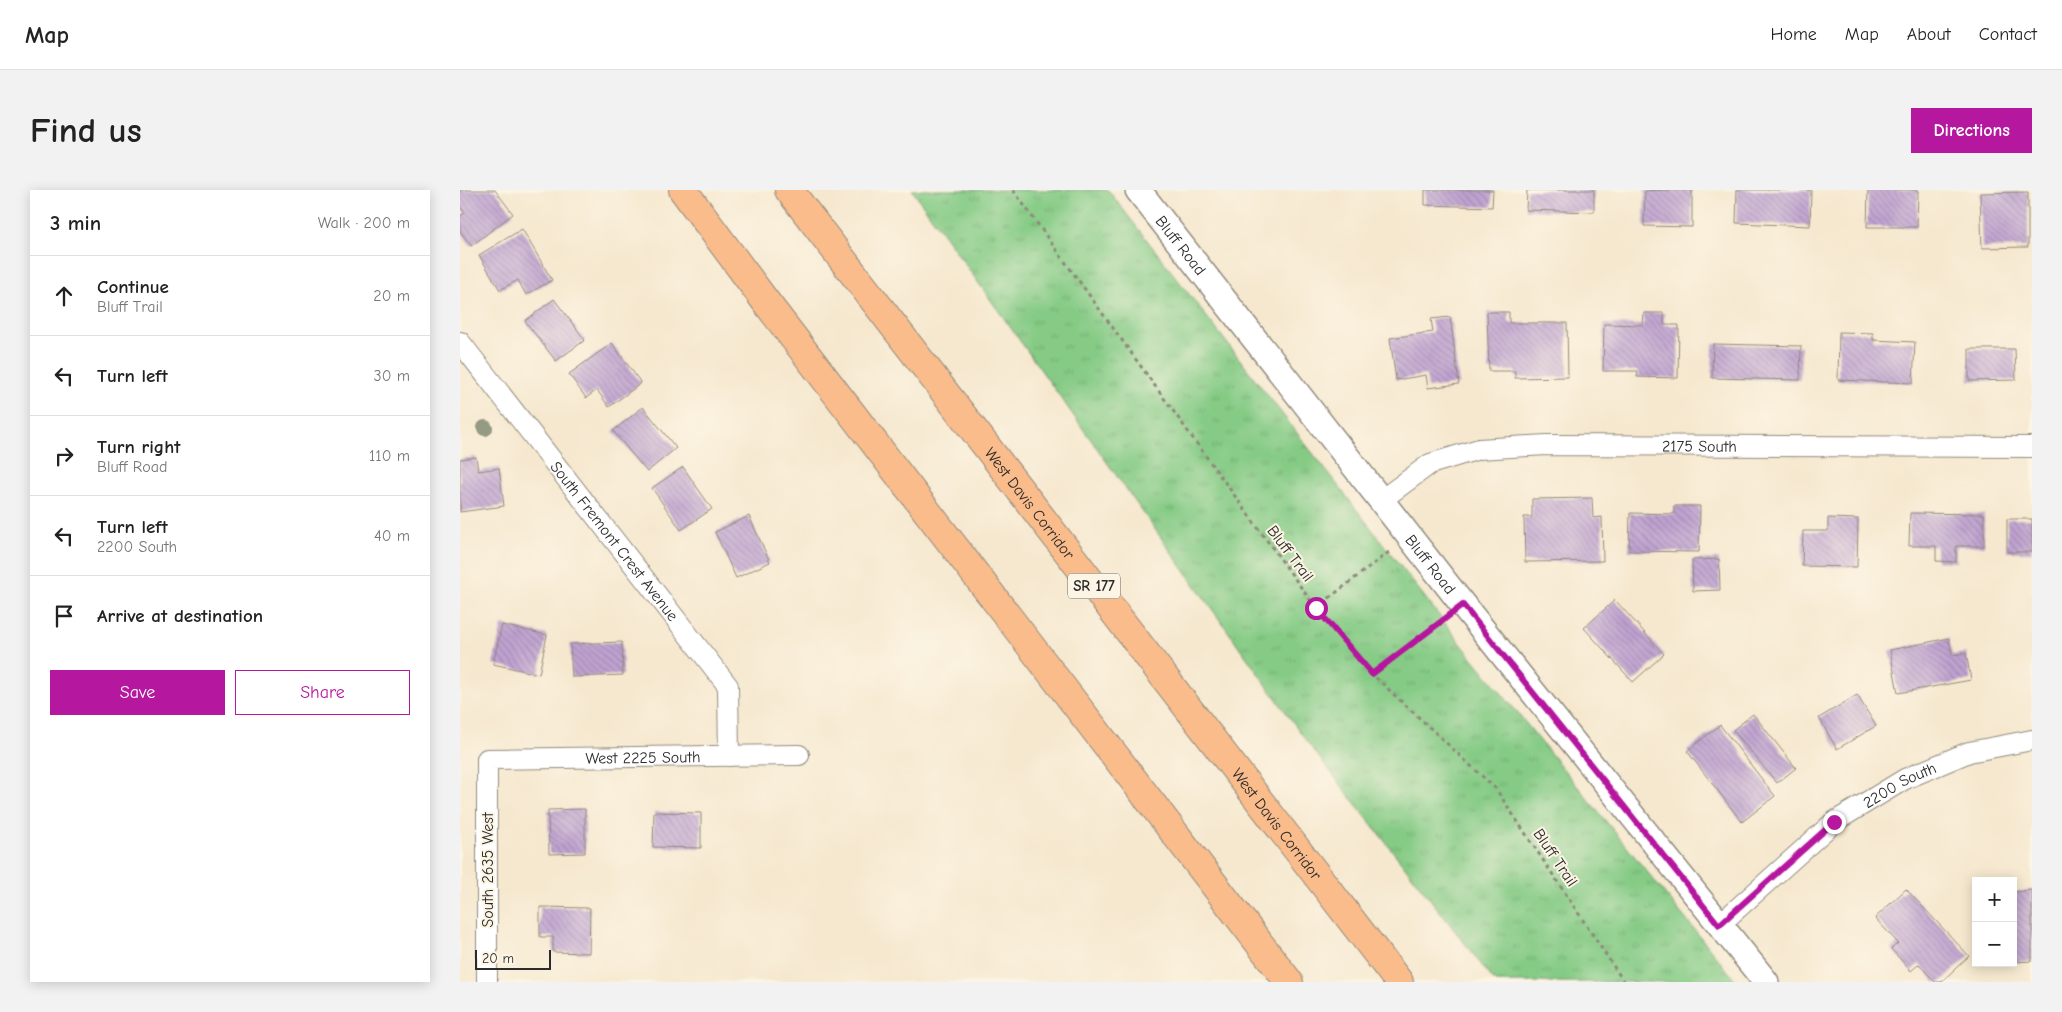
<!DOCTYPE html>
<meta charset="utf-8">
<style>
:root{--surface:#fff;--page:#f2f2f2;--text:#222;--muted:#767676;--line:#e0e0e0;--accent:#b5179e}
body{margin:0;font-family:"Comic Neue",sans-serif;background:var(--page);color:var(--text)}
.controls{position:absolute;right:15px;bottom:15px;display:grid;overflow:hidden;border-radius:0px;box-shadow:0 2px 12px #0003}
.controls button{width:45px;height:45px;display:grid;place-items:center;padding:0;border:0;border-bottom:1px solid var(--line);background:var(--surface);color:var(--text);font:25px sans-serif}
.scale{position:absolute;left:15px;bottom:12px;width:76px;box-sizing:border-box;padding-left:5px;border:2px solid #2b2b2b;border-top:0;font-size:14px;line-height:18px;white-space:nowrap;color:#2b2b2b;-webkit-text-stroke:4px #fcf5e5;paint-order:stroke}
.stop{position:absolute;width:15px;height:15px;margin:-11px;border:4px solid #b5179e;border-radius:50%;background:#fff}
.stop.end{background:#b5179e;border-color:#fff;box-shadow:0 1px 5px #0008}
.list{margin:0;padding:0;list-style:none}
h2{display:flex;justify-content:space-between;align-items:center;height:65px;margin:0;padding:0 20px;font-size:21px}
h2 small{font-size:16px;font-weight:400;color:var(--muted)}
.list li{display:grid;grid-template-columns:32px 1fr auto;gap:15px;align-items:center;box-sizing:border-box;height:80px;padding:0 20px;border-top:1px solid var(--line)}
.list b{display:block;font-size:19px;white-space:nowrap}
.list p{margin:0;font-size:16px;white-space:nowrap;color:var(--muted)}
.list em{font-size:16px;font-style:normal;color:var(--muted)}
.actions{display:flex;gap:10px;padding:15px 20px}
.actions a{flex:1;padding:11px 0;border:1px solid var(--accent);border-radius:0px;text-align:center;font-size:18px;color:var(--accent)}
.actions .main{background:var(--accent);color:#fff}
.icon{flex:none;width:28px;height:28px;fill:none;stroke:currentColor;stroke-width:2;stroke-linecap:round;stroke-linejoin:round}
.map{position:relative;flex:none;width:1572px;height:792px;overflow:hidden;border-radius:0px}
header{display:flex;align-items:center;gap:30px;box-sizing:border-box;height:70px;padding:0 25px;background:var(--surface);border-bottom:1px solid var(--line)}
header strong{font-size:24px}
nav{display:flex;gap:28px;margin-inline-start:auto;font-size:18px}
.intro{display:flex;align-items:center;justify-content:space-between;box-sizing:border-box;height:120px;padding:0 30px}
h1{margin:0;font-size:35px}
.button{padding:12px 22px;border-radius:0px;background:var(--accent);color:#fff;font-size:18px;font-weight:700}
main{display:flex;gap:30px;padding:0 30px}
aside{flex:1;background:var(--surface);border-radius:0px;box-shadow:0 2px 12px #0003}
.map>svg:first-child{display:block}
.grass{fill:url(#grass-tufts);stroke:#587b58}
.building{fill:url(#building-back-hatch)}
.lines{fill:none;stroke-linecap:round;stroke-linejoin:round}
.minor-casing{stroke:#908a7d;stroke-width:22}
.tertiary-casing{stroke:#908a7d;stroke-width:28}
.motorway-casing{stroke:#908a7d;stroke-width:30}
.path{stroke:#908a7d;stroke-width:3;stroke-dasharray:4 4;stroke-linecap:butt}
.minor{stroke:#fff;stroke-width:20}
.tertiary{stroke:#fff;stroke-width:25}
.motorway{stroke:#fabc8b;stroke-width:28}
.tree{fill:#959a84}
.route{stroke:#b5179e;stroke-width:6}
.labels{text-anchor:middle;stroke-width:4;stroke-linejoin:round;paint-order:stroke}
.shield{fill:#fcf5e5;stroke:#6a6863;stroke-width:1}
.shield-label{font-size:15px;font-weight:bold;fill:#2b2b2b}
.street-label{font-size:16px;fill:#2b2b2b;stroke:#fcf5e5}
</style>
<header>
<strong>Map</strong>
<nav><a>Home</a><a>Map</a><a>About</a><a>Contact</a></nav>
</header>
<div class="intro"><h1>Find us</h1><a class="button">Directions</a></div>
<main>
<aside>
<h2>3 min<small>Walk · 200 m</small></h2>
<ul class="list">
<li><svg class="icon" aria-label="ahead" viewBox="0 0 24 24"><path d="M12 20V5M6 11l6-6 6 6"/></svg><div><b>Continue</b><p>Bluff Trail</p></div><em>20 m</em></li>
<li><svg class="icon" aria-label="left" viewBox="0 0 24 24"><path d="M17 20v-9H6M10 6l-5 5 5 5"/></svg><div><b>Turn left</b></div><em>30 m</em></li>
<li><svg class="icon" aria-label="right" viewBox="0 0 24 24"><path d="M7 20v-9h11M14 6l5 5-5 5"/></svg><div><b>Turn right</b><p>Bluff Road</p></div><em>110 m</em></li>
<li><svg class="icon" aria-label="left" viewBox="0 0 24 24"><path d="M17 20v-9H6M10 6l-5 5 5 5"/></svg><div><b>Turn left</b><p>2200 South</p></div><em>40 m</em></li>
<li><svg class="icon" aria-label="arrive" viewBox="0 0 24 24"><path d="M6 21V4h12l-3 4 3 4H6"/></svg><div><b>Arrive at destination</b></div></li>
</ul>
<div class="actions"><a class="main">Save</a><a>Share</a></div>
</aside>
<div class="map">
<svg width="1572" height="792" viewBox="0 0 1572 792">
<defs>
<pattern id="grass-tufts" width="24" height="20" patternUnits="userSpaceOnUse" patternTransform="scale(1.25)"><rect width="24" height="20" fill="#85cb85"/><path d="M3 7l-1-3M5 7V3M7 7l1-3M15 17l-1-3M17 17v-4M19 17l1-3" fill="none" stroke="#73ae73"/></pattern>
<pattern id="building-back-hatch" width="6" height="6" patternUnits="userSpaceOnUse" patternTransform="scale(1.25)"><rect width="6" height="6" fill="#c0a3d1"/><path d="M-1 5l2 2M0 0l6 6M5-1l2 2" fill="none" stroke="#9c85aa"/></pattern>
</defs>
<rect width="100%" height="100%" fill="#fcf5e5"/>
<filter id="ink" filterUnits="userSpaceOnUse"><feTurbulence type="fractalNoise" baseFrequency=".02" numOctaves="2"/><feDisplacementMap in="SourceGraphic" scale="10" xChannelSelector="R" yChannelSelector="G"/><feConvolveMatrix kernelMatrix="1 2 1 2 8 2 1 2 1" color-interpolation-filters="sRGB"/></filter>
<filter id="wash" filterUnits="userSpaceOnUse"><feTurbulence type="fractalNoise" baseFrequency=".0096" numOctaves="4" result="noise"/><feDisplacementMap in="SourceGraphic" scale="20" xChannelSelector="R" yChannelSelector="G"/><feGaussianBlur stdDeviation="1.12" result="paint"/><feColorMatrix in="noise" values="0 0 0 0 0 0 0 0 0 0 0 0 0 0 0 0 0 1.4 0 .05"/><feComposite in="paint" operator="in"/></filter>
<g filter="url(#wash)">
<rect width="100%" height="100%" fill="#f6e8cf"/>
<!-- grass -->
<polygon class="grass" points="452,0 648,0 998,450 1277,792 1035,792 848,553"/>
<g id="blocks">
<!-- building -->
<g class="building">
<polygon points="0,0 35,0 53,24 11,56 0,41 0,26 5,23 0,17"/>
<polygon points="965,0 1033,0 1032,17 965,15"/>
<polygon points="1067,0 1134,0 1134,22 1066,20"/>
<polygon points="1204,0 1232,0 1232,37 1184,36 1185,1"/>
<polygon points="1277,0 1351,0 1350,36 1276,33"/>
<polygon points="1408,0 1458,0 1457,37 1407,37"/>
<polygon points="1568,2 1568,57 1522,58 1520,3"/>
<polygon points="62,39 92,90 66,105 58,90 40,100 19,65"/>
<polygon points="94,109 125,150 96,171 65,131"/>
<polygon points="1027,122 1049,122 1049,133 1107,133 1108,187 1055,188 1055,181 1029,181"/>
<polygon points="1184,123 1204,123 1204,135 1219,135 1218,188 1177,187 1178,181 1143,181 1144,134 1183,135"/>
<polygon points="990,127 999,194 968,198 966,185 936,190 930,148 973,142 971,129"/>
<polygon points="1379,142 1413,143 1413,150 1455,152 1453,193 1378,190"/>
<polygon points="152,153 181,193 149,217 137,200 126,208 109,184"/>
<polygon points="1253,154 1341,156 1340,190 1252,188"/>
<polygon points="1509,159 1555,159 1556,190 1509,191"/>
<polygon points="183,217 216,258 187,282 153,241"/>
<polygon points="16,267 18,281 39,278 44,316 0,322 0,269"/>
<polygon points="223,277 252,319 221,340 192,298"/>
<polygon points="1132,308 1133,328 1142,327 1143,371 1065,372 1064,327 1072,327 1072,309"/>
<polygon points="1214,316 1240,316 1239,362 1169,361 1170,323 1214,324"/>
<polygon points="1450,323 1524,324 1524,356 1496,356 1496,372 1476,371 1476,356 1449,356"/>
<polygon points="289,326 310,372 276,388 255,342"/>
<polygon points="1368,328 1398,329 1397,377 1342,376 1343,341 1368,341"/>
<rect x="1547" y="329" width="25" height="33"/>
<polygon points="1259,369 1260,400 1233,401 1232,370"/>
<polygon points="1155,410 1204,464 1173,492 1124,438"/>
<polygon points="42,435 87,445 79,484 33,474"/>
<polygon points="1489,448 1492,465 1506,463 1511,490 1438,503 1430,460"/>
<polygon points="162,452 163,485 112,487 110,454"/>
<polygon points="1397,505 1416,536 1377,559 1359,528"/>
<polygon points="1293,524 1336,578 1317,593 1273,540"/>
<polygon points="1260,535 1315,606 1282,632 1227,561"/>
<polygon points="125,619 125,663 89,664 88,620"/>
<polygon points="194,622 241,623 241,658 193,657"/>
<polygon points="1446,699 1509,766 1481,792 1475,792 1459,774 1451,781 1431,759 1438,753 1415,728"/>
<polygon points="1572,700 1572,771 1554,772 1553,702"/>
<polygon points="80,717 130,718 129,763 93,762 93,747 80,747"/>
</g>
</g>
</g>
<g filter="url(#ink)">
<use href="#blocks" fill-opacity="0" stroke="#908a7d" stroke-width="1"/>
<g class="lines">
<!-- minor casing -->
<g class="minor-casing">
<g id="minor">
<path id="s1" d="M 0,152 L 268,496 L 269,566"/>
<path id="s2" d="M 920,311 L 970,274 L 1019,259 L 1086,255 L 1572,257"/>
<path id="s3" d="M 1259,735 L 1374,632 L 1445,589 L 1509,562 L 1572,550"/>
<path id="s4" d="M 27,792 L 27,569 L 339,565"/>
</g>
</g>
<!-- tertiary casing -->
<g class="tertiary-casing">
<g id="tertiary">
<path id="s5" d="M 678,0 L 1003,415 L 1306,792"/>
</g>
</g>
<!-- motorway casing -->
<g class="motorway-casing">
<g id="motorway">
<polyline points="223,0 306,112 829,792"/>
<path id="s6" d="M 329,0 L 939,792"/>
</g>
</g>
<!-- path -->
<g class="path">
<polyline points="553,0 856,418 912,484 1036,599 1164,792"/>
<polyline points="856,418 929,362"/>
<polyline points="912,484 983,430"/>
</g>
<!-- minor -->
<use href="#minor" class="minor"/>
<!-- tertiary -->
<use href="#tertiary" class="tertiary"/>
<!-- motorway -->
<use href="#motorway" class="motorway"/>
</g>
<!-- trees -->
<circle class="tree" cx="25" cy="238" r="8"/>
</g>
<g class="lines" filter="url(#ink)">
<!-- route -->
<polyline class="route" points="856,418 912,484 1003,415 1259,735 1374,632"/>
</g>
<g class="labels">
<!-- shield labels -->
<rect class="shield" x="608" y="383.5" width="52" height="25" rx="4"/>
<g class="shield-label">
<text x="634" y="401">SR 177</text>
</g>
<!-- street labels -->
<g class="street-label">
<text dy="6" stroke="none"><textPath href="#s5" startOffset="70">Bluff Road</textPath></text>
<text dy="6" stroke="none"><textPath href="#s2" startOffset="334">2175 South</textPath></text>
<text dy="6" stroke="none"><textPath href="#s6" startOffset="395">West Davis Corridor</textPath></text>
<text dy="6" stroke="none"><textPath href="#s1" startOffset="252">South Fremont Crest Avenue</textPath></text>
<text transform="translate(831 363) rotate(53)" y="6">Bluff Trail</text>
<text dy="6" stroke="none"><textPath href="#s5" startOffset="475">Bluff Road</textPath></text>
<text dy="6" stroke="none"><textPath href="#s4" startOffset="379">West 2225 South</textPath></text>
<text dy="6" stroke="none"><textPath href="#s3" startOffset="230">2200 South</textPath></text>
<text dy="6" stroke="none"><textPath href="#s6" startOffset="800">West Davis Corridor</textPath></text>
<text transform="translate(1096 667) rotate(56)" y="6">Bluff Trail</text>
<text transform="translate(27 680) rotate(-90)" y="6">South 2635 West</text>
</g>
</g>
</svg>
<div class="controls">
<button>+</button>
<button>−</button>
</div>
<div class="scale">20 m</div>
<div class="stop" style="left:856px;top:418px"></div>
<div class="stop end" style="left:1374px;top:632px"></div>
</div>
</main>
